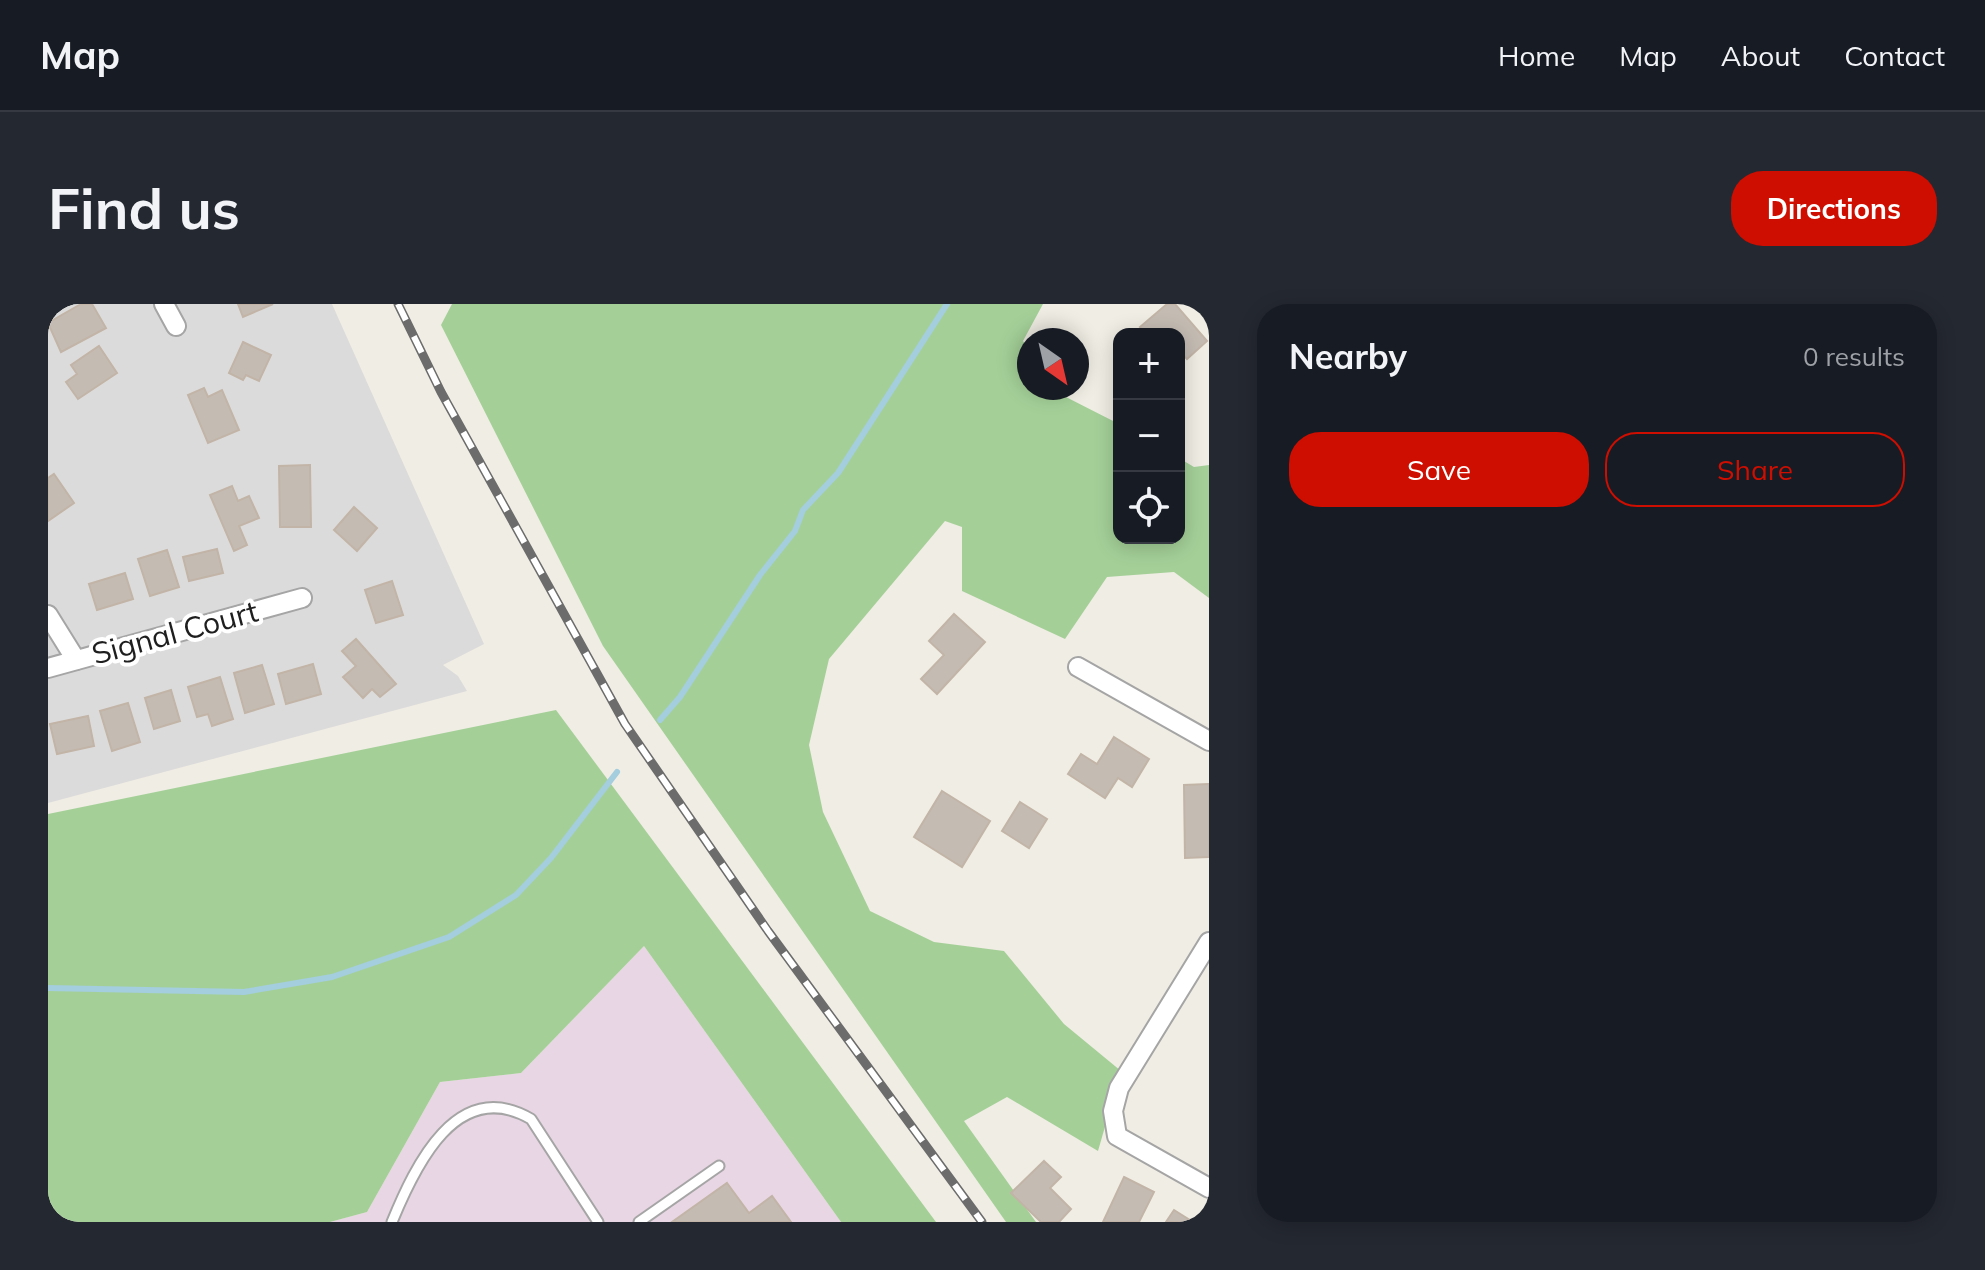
<!DOCTYPE html>
<meta charset="utf-8">
<style>
:root{--surface:#171b24;--page:#242831;--text:#f1f3f6;--muted:#9ea1a6;--line:#363941;--accent:#cd0e00}
body{margin:0;font-family:Mulish,sans-serif;background:var(--page);color:var(--text)}
.controls{position:absolute;right:24px;top:24px;display:grid;overflow:hidden;border-radius:16px;box-shadow:0 4px 20px #0003}
.controls button{width:72px;height:72px;display:grid;place-items:center;padding:0;border:0;border-bottom:2px solid var(--line);background:var(--surface);color:var(--text);font:40px sans-serif}
.compass{position:absolute;left:969px;top:24px;width:72px;height:72px;border-radius:50%;background:var(--surface);box-shadow:0 4px 20px #0003;rotate:146deg}
.list{margin:0;padding:0;list-style:none}
h2{display:flex;justify-content:space-between;align-items:center;height:104px;margin:0;padding:0 32px;font-size:34px}
h2 small{font-size:26px;font-weight:400;color:var(--muted)}
.actions{display:flex;gap:16px;padding:24px 32px}
.actions a{flex:1;padding:18px 0;border:2px solid var(--accent);border-radius:32px;text-align:center;font-size:28px;color:var(--accent)}
.actions .main{background:var(--accent);color:#fff}
.icon{flex:none;width:44px;height:44px;fill:none;stroke:currentColor;stroke-width:2;stroke-linecap:round;stroke-linejoin:round}
.map{position:relative;flex:none;width:1161px;height:918px;overflow:hidden;border-radius:32px}
header{display:flex;align-items:center;gap:48px;box-sizing:border-box;height:112px;padding:0 40px;background:var(--surface);border-bottom:2px solid var(--line)}
header strong{font-size:38px}
nav{display:flex;gap:44px;margin-inline-start:auto;font-size:28px}
.intro{display:flex;align-items:center;justify-content:space-between;box-sizing:border-box;height:192px;padding:0 48px}
h1{margin:0;font-size:56px}
.button{padding:20px 36px;border-radius:32px;background:var(--accent);color:#fff;font-size:28px;font-weight:700}
main{display:flex;gap:48px;padding:0 48px}
aside{flex:1;background:var(--surface);border-radius:32px;box-shadow:0 4px 20px #0003}
.map>svg:first-child{display:block}
.residential{fill:#dcdbdb}
.industrial{fill:#e9d6e4}
.forest{fill:#a4d098}
.lines{fill:none;stroke-linecap:round;stroke-linejoin:round}
.stream{stroke:#a4cdde;stroke-width:6}
.building{fill:#c4bcb3;stroke:#c2b4a6;stroke-width:2}
.service-casing{stroke:#a5a5a5;stroke-width:13}
.minor-casing{stroke:#a5a5a5;stroke-width:22}
.service{stroke:#fff;stroke-width:9}
.minor{stroke:#fff;stroke-width:18}
.rail-casing{stroke:#6c6c6c;stroke-width:9}
.rail{stroke:#fff;stroke-width:6;stroke-dasharray:18;stroke-linecap:butt}
.labels{text-anchor:middle;stroke-width:8;stroke-linejoin:round;paint-order:stroke}
.street-label{font-size:30px;fill:#1e1e1e;stroke:#fff}
</style>
<header>
<strong>Map</strong>
<nav><a>Home</a><a>Map</a><a>About</a><a>Contact</a></nav>
</header>
<div class="intro"><h1>Find us</h1><a class="button">Directions</a></div>
<main>
<div class="map">
<svg width="1161" height="918" viewBox="0 0 1161 918">
<rect width="100%" height="100%" fill="#f0ede4"/>
<!-- residential -->
<polygon class="residential" points="0,0 284,0 436,340 395,361 410,372 419,387 0,499"/>
<!-- industrial -->
<polygon class="industrial" points="596,642 793,918 282,918 319,908 392,778 473,769"/>
<!-- forest -->
<g class="forest">
<polygon points="404,0 995,0 975,37 981,45 981,84 1009,84 1014,91 1071,120 1071,234 1131,234 1131,154 1146,163 1161,161 1161,294 1126,268 1059,273 1017,335 914,287 914,223 897,217 781,355 761,441 775,508 822,607 886,638 956,647 1016,720 1073,767 1050,847 959,793 916,817 988,918 958,918 555,342 393,21"/>
<polygon points="508,406 888,918 793,918 596,642 473,769 392,778 319,908 282,918 0,918 0,510"/>
</g>
<g class="lines">
<!-- stream -->
<g class="stream">
<polyline points="612,416 632,393 712,271 747,227 755,206 790,169 899,0"/>
<polyline points="0,684 196,688 284,673 401,633 468,591 503,554 569,468"/>
</g>
</g>
<!-- building -->
<g class="building">
<polygon points="33,0 44,0 58,24 13,48 0,19"/>
<polygon points="190,0 225,0 195,13"/>
<polygon points="1119,0 1127,0 1159,37 1139,55 1131,46 1131,30 1099,30 1092,23"/>
<polygon points="195,38 223,51 211,77 198,71 195,76 181,69"/>
<polygon points="51,42 69,69 30,95 18,78 29,70 23,61"/>
<polygon points="156,84 160,93 174,86 191,126 160,139 140,91"/>
<polygon points="262,161 263,223 232,223 231,162"/>
<polygon points="6,170 26,199 0,217 0,174"/>
<polygon points="184,182 190,197 201,192 211,214 191,222 199,241 186,247 162,191"/>
<polygon points="306,203 329,224 309,247 286,226"/>
<polygon points="169,245 175,269 141,277 135,253"/>
<polygon points="119,246 131,283 102,292 90,255"/>
<polygon points="77,269 85,295 49,306 41,280"/>
<polygon points="344,277 355,311 328,319 317,286"/>
<polygon points="906,310 937,338 889,390 873,375 896,351 881,337"/>
<polygon points="308,335 348,380 332,393 324,385 315,394 295,373 308,362 294,347"/>
<polygon points="265,360 273,390 238,400 230,370"/>
<polygon points="214,361 226,400 197,409 186,369"/>
<polygon points="172,373 185,415 164,422 160,410 149,413 140,383"/>
<polygon points="123,386 132,417 106,425 97,394"/>
<polygon points="80,399 92,438 64,447 52,407"/>
<polygon points="40,412 46,442 9,450 2,420"/>
<polygon points="1066,433 1101,455 1084,483 1070,474 1057,494 1020,470 1033,450 1049,460"/>
<polygon points="1161,480 1161,553 1137,554 1136,481"/>
<polygon points="894,487 942,517 914,563 866,533"/>
<polygon points="972,498 999,515 981,544 954,527"/>
<polygon points="996,857 1013,873 1002,884 1023,905 1011,918 993,918 963,889"/>
<polygon points="1076,873 1106,888 1091,918 1055,918"/>
<polygon points="679,879 701,909 724,892 743,918 624,918"/>
<polygon points="1126,906 1145,918 1118,918"/>
</g>
<g class="lines">
<!-- service casing -->
<g class="service-casing">
<g id="service">
<path d="M 344,918 C 367,862 409,772 483,815 L 550,918"/>
<polyline points="591,918 671,862"/>
</g>
</g>
<!-- minor casing -->
<g class="minor-casing">
<g id="minor">
<polyline points="116,0 128,22"/>
<polyline points="0,311 28,356"/>
<polyline points="1030,363 1161,437"/>
<polyline points="0,364 254,294"/>
<polyline points="1161,638 1071,784 1065,807 1069,832 1161,884"/>
</g>
</g>
<!-- service -->
<use href="#service" class="service"/>
<!-- minor -->
<use href="#minor" class="minor"/>
<!-- rail casing -->
<g class="rail-casing">
<polyline id="rail" points="350,0 393,88 577,420 720,627 934,918"/>
</g>
<!-- rail -->
<use href="#rail" class="rail"/>
</g>
<g class="labels">
<!-- street labels -->
<g class="street-label">
<text transform="translate(127 329) rotate(-15)" y="10">Signal Court</text>
</g>
</g>
</svg>
<div class="controls">
<button>+</button>
<button>−</button>
<button><svg class="icon" aria-label="locate" viewBox="0 0 24 24"><circle cx="12" cy="12" r="6"/><path d="M12 2v4M12 18v4M2 12h4M18 12h4"/></svg></button>
</div>
<svg class="compass" viewBox="-18 -18 36 36"><path d="M0-13l5 13h-10z" fill="#e53935"/><path d="M0 13l5-13h-10z" fill="#9ea1a6"/></svg>
</div>
<aside>
<h2>Nearby<small>0 results</small></h2>
<ul class="list">
</ul>
<div class="actions"><a class="main">Save</a><a>Share</a></div>
</aside>
</main>
